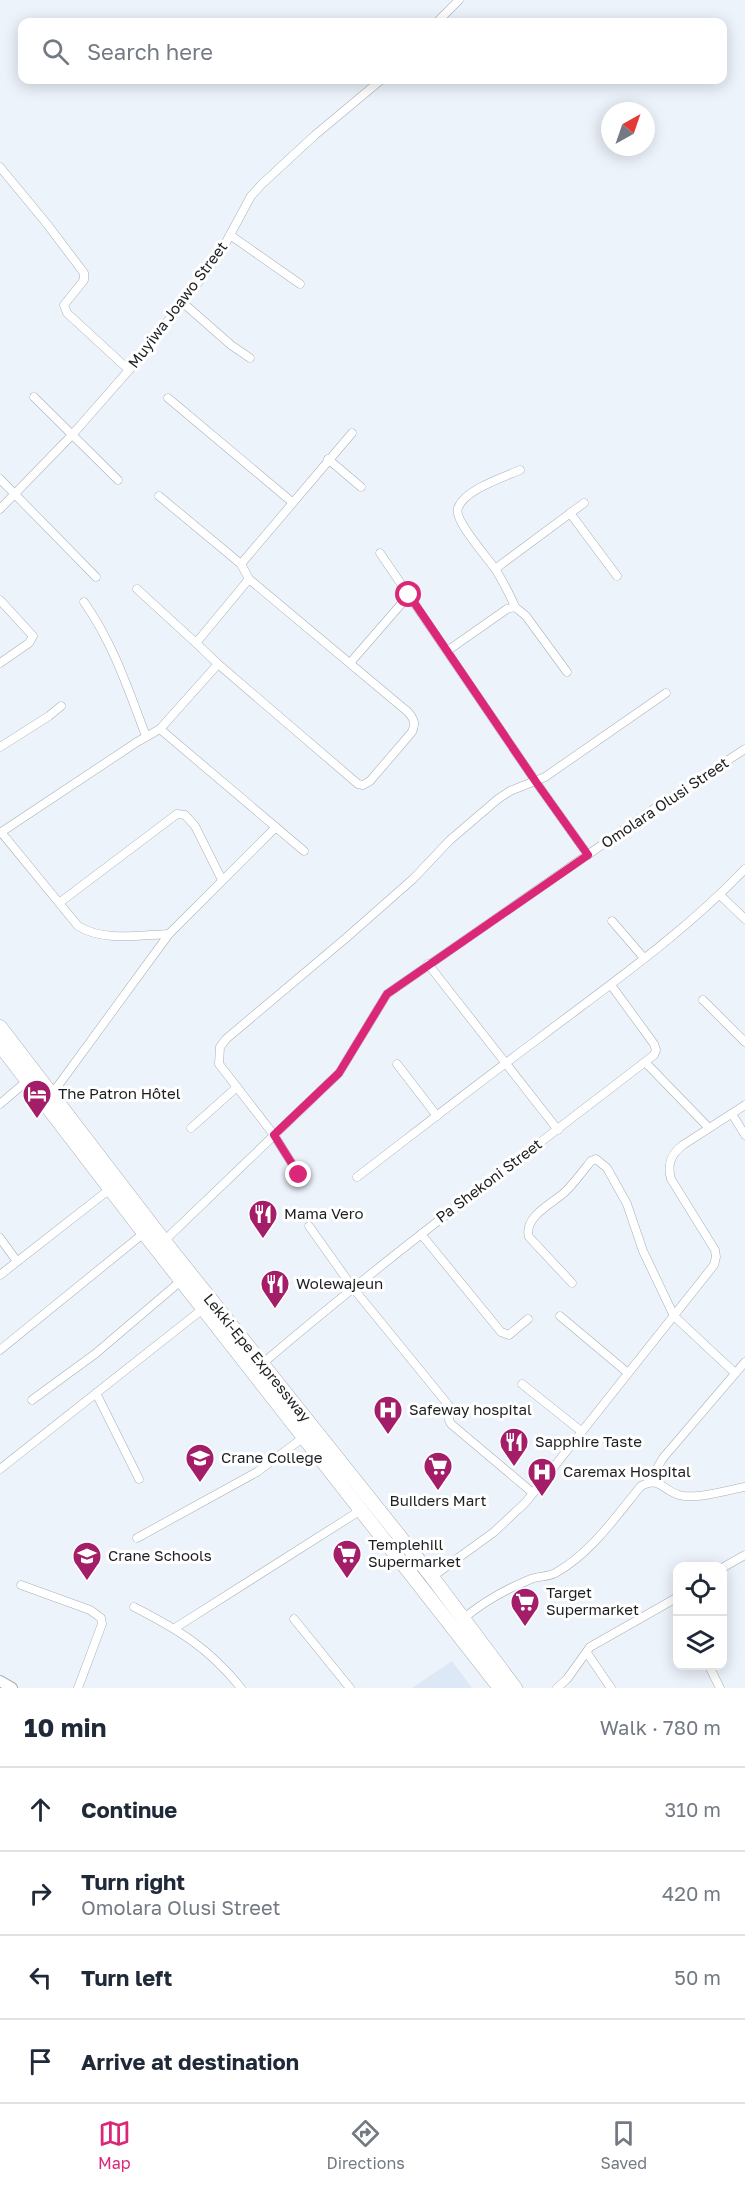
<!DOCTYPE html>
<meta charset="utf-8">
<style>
:root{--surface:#fff;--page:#f2f2f3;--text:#1f2937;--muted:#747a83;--line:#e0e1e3;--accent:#db2777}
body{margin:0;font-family:"Golos Text",sans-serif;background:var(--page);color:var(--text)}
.controls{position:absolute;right:18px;bottom:18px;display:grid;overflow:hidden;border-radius:12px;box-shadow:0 3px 15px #0003}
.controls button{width:54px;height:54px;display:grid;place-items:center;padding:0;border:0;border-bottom:2px solid var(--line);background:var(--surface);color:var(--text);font:30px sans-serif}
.compass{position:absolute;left:601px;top:102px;width:54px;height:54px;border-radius:50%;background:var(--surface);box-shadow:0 3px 15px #0003;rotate:40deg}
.stop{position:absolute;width:18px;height:18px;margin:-14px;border:4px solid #db2777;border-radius:50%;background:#fff}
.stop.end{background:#db2777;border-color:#fff;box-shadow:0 2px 6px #0008}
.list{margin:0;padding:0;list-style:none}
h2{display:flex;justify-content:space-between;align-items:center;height:78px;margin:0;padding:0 24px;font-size:26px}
h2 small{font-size:20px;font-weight:400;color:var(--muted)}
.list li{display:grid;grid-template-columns:39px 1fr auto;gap:18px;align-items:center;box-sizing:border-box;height:84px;padding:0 24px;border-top:2px solid var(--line)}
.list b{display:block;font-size:22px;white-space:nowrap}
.list p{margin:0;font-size:20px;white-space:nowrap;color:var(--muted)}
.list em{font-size:20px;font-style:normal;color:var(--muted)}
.icon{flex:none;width:33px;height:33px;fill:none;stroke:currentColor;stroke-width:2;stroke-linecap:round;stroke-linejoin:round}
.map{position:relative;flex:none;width:745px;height:1688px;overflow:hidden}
.search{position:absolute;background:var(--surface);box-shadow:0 3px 15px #0003;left:18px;right:18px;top:18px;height:66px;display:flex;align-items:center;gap:15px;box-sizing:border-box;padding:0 21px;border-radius:12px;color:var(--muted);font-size:22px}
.sheet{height:414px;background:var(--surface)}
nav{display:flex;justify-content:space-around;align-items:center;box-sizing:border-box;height:84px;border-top:2px solid var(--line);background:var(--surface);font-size:16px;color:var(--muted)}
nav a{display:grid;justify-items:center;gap:3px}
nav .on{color:var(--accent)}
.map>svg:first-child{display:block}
.built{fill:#dde8f6}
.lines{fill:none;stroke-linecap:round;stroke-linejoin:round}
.street-casing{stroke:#a9afb6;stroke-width:9}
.secondary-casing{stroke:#a9afb6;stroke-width:12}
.highway-casing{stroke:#a9afb6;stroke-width:15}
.street{stroke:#fff;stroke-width:8}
.secondary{stroke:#fff;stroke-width:10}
.highway{stroke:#fff;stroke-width:14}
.route{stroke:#db2777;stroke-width:8}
.labels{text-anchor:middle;stroke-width:6;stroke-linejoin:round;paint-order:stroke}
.street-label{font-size:15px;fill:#1d1f22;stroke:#fff}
.poi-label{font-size:15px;fill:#1d1f22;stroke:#fff;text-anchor:start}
</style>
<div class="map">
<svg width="745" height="1688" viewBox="0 0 745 1688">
<rect width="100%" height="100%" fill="#edf3fb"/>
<!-- built -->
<polygon class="built" points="452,1661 472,1688 412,1688"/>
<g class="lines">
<!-- street casing -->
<g class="street-casing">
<g id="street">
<polyline points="437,22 459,0"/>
<polyline points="0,167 47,224 84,273 84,280 64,305 67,313 129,370"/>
<polyline points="230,235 300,284"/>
<polyline points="182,302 231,345 250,358"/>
<polyline points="34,397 118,480"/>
<polyline points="168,398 292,502"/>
<polyline points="328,459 361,487"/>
<polyline points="0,479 96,577"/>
<polyline points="159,496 241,564"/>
<polyline points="0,509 72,435 129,370 208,270 224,246 251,196 262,184 315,135 381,80"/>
<polyline points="570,513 617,576"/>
<polyline points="380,553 536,782 588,855"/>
<polyline points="495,569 584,503"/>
<polyline points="137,589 196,643"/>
<polyline points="0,600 33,636 29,643 0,663"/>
<path d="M 84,602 C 113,643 128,689 146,736"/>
<path d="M 515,607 C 510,594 503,582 496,570 C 488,558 453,520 458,508 C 464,490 504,477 520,470"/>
<polyline points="447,651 507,609 515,607 526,616 567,672"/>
<polyline points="350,663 409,595"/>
<path d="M 218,664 L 358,784 L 363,785 L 370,781 L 412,732 C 416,723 414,719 408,712 L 249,579"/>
<polyline points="160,729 304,851"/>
<polyline points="0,747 49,716 61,706"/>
<path d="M 1,832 L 78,926 C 104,942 140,935 169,934"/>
<polyline points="0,833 137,742 160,729 218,664 196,643 249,579 241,564 352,433"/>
<polyline points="720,895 745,919"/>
<polyline points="59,903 177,814 185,815 195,826 222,880"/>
<polyline points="612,921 644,958"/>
<polyline points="428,964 558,1130"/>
<polyline points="703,1000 745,1042"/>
<polyline points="645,1062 709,1128"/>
<polyline points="397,1064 437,1116"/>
<polyline points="52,1094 169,934 276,827"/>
<polyline points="0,1104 28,1080"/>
<polyline points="732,1114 745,1135"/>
<polyline points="191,1128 237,1087"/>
<polyline points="299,1175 274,1135 219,1064 220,1047 226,1039 346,938 413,879 450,840 498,799 510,791 545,777 666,693"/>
<path d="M 357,1177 C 417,1131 477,1084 538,1039 C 609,985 683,934 745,869"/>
<polyline points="309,1226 353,1288 450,1407 449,1420 451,1424 533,1493"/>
<polyline points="421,1234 501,1332 509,1335 528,1319"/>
<polyline points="0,1238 16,1260"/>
<polyline points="164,1241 339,1073 387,994 655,808 745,749"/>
<polyline points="0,1275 110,1189"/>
<path d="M 572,1283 L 529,1237 C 523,1216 554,1203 566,1191 C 575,1182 583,1171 591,1161 L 596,1159 L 607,1168 L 627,1204 L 643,1251 L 674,1316 L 735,1373"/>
<polyline points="560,1316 628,1373"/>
<polyline points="0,1350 144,1233"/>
<path d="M 262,1364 C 388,1256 522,1157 654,1055 L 656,1050 L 654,1044 L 611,985"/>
<polyline points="522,1384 581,1431"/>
<polyline points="96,1393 139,1479"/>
<polyline points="32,1400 95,1354 182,1280"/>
<polyline points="0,1469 204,1308"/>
<polyline points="649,1482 663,1458 745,1362"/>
<polyline points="137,1538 257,1472 304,1437"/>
<polyline points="722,1568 745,1555"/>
<path d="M 432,1577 L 494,1532 L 526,1502 L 714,1265 L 716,1257 L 715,1250 L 671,1179 C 667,1164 671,1154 683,1145 L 745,1105"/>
<polyline points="21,1585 90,1610 101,1618 102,1624 78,1688"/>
<path d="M 134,1607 C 179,1630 209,1648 241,1688"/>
<polyline points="294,1619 350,1688"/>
<path d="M 463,1619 C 483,1602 506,1589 531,1579 C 539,1576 550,1577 557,1572 C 591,1553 617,1515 641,1486 C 660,1476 662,1490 679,1495 C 696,1500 727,1490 745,1487"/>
<polyline points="175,1628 361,1510"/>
<polyline points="587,1653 611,1688"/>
<polyline points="709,1666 720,1688"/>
<polyline points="557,1688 567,1679 590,1647 678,1597"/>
</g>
</g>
<!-- secondary casing -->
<g class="secondary-casing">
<polyline id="secondary" points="0,1681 12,1688"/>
</g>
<!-- highway casing -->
<g class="highway-casing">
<g id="highway">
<polyline points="0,1027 164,1241 432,1577 515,1688"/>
<polyline points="0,1045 144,1233 500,1688"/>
</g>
</g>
<!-- street -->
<use href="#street" class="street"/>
<!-- secondary -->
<use href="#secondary" class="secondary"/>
<!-- highway -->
<use href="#highway" class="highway"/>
</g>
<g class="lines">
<!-- route -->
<polyline class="route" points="299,1175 274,1135 339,1073 387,994 588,855 536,782 409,595"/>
</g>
<!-- icons -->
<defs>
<g id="hotel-pin" transform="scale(1.5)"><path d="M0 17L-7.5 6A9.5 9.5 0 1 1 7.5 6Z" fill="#a41d69" stroke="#fff"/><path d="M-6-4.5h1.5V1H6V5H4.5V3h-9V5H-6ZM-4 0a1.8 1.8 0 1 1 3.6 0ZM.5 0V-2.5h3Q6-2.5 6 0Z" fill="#fff"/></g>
<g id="restaurant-pin" transform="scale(1.5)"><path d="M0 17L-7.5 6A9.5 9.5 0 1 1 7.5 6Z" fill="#a41d69" stroke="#fff"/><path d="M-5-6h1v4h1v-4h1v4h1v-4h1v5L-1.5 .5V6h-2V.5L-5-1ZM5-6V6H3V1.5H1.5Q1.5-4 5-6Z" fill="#fff"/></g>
<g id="hospital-pin" transform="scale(1.5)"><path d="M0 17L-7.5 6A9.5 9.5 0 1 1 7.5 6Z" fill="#a41d69" stroke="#fff"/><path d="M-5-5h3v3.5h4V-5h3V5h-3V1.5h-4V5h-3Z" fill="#fff"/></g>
<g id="school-pin" transform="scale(1.5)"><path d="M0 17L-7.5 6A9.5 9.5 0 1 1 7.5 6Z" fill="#a41d69" stroke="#fff"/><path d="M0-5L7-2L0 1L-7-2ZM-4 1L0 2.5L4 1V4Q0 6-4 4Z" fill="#fff"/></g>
<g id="supermarket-pin" transform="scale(1.5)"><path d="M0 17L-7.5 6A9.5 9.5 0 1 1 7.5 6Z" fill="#a41d69" stroke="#fff"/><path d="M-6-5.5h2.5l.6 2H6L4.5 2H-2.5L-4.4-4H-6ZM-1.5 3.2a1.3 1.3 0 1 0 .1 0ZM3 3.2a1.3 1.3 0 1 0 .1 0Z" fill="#fff"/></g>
</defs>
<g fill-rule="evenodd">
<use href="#hotel-pin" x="37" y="1094"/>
<use href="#restaurant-pin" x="263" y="1214"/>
<use href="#restaurant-pin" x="275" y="1284"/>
<use href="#hospital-pin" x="388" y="1410"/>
<use href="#restaurant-pin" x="514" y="1442"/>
<use href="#school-pin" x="200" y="1458"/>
<use href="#supermarket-pin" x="438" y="1466"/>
<use href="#hospital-pin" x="542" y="1472"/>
<use href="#supermarket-pin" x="347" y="1554"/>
<use href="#school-pin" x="87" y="1556"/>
<use href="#supermarket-pin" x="525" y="1602"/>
</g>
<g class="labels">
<!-- street labels -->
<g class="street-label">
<text transform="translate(178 305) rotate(-53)" y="5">Muyiwa Joawo Street</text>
<text transform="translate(665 803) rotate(-34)" y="5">Omolara Olusi Street</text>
<text transform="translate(489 1181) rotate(-37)" y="5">Pa Shekoni Street</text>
<text transform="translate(257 1358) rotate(51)" y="5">Lekki-Epe Expressway</text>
</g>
<!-- poi labels -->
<g class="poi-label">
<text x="58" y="1099">The Patron Hôtel</text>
<text x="284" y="1219">Mama Vero</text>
<text x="296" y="1289">Wolewajeun</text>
<text x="409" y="1415">Safeway hospital</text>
<text x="535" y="1447">Sapphire Taste</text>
<text x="221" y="1463">Crane College</text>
<text x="563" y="1477">Caremax Hospital</text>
<text x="438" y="1506" text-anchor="middle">Builders Mart</text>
<text x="368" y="1550">Templehill<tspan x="368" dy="17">Supermarket</tspan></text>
<text x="108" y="1561">Crane Schools</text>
<text x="546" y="1598">Target<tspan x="546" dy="17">Supermarket</tspan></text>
</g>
</g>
</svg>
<div class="controls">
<button><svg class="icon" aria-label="locate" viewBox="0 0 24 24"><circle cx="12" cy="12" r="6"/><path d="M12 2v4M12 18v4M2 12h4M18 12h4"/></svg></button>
<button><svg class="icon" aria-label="layers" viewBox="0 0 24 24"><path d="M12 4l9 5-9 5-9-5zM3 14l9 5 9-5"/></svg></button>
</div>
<svg class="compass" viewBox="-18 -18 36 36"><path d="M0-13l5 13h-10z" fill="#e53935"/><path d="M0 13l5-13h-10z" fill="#747a83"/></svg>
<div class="stop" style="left:409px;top:595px"></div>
<div class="stop end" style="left:299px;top:1175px"></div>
<div class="search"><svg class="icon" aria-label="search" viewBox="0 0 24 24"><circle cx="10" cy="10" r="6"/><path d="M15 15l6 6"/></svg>Search here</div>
</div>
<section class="sheet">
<h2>10 min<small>Walk · 780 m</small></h2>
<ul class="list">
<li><svg class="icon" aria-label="ahead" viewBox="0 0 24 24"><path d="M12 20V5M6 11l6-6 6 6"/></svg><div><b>Continue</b></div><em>310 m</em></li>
<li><svg class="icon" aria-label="right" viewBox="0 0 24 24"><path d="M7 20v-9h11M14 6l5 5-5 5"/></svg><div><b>Turn right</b><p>Omolara Olusi Street</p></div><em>420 m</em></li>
<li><svg class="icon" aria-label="left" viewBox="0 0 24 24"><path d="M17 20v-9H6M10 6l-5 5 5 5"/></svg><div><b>Turn left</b></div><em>50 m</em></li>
<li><svg class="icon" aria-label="arrive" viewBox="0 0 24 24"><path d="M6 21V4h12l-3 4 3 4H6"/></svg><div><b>Arrive at destination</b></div></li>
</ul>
</section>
<nav>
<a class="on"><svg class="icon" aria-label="map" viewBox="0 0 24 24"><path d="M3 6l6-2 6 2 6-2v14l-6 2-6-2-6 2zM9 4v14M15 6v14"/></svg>Map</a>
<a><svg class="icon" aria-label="directions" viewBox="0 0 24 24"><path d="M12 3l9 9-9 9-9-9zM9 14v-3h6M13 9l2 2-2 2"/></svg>Directions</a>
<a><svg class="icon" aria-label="saved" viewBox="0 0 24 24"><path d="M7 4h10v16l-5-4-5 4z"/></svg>Saved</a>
</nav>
